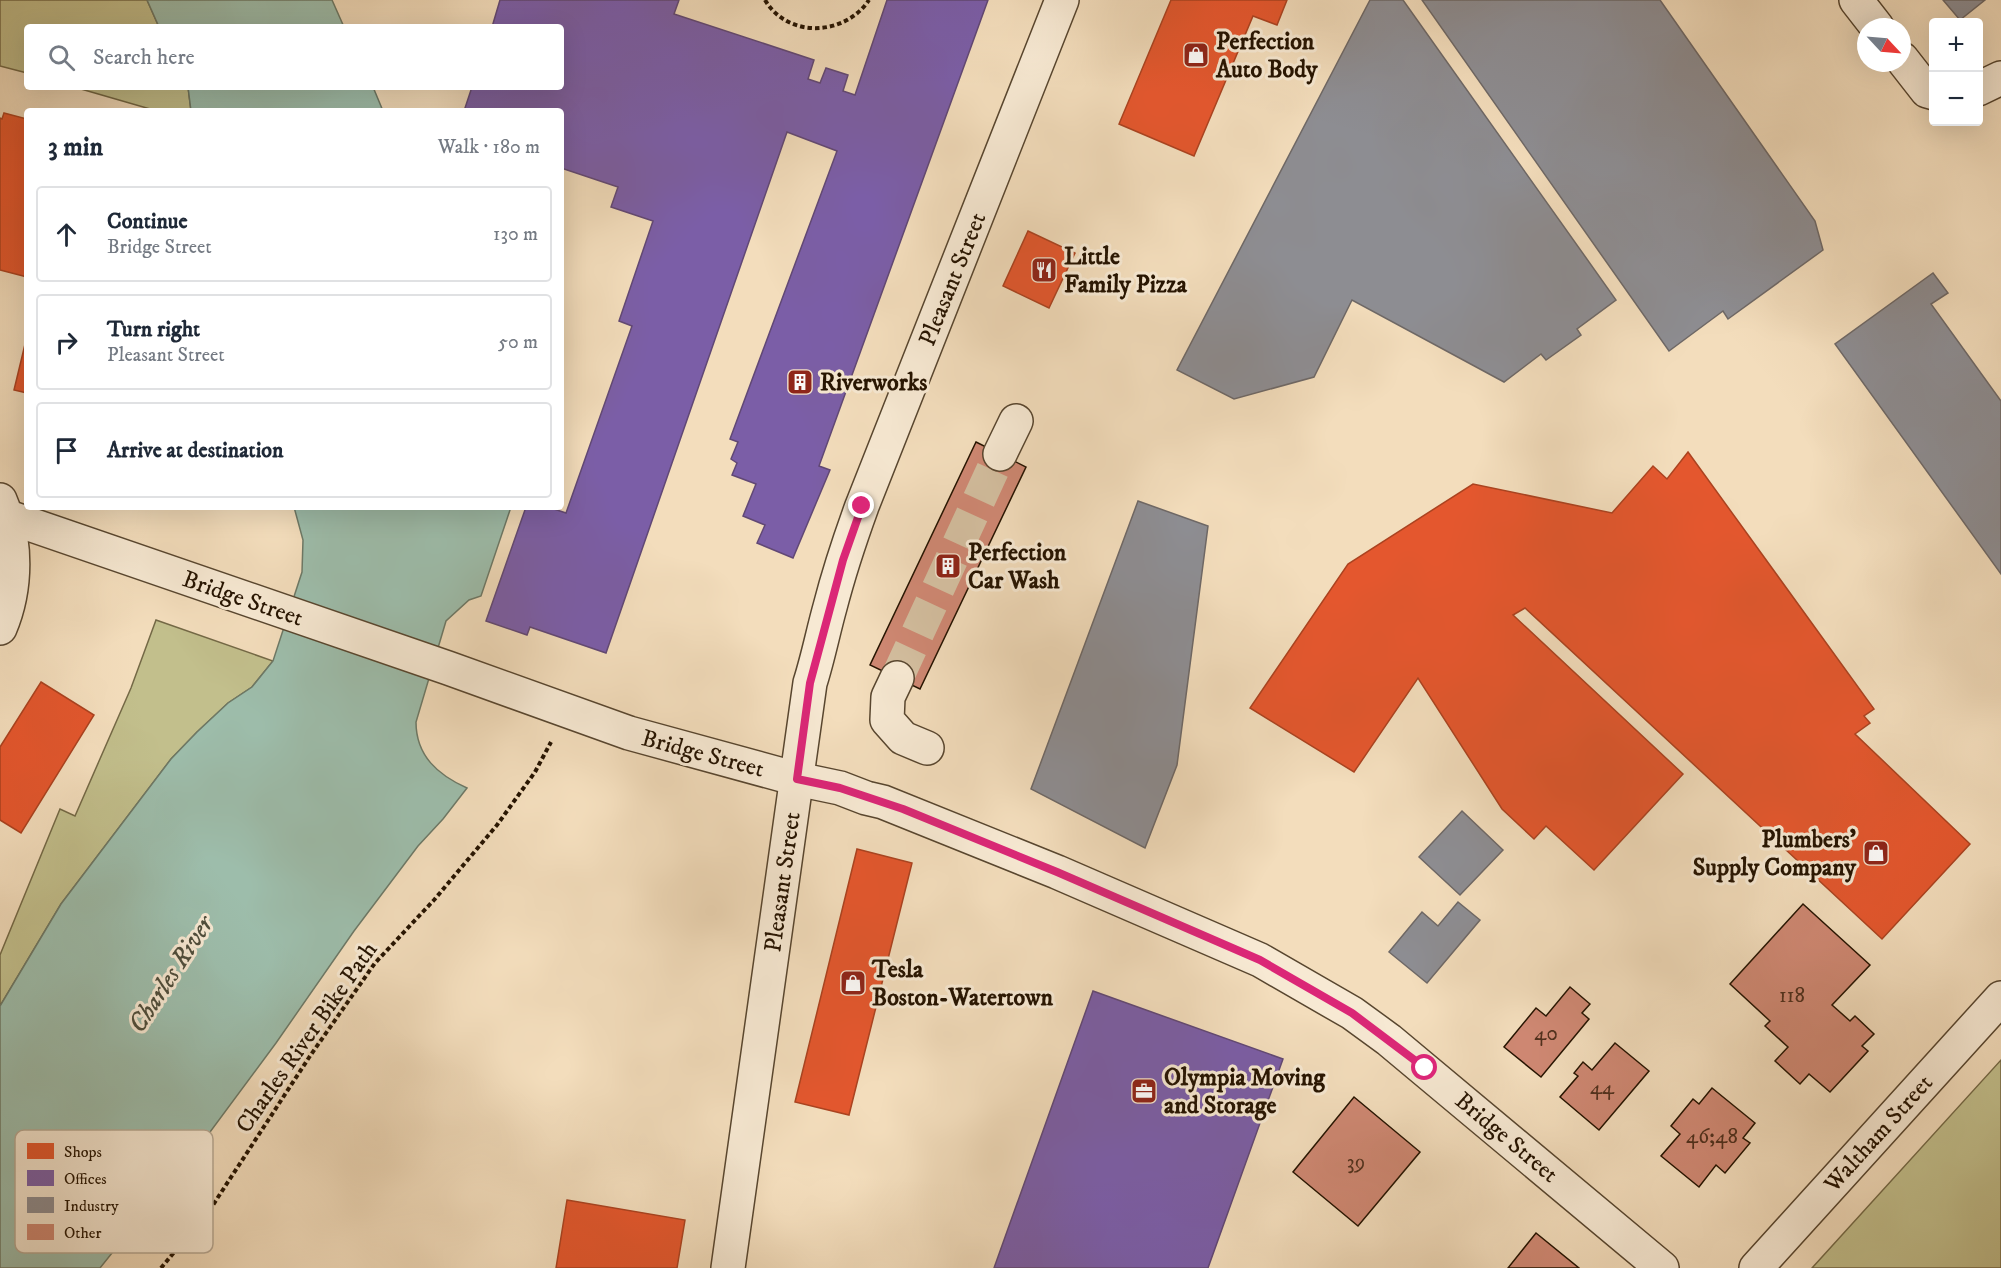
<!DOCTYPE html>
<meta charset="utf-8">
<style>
:root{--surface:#fff;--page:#f2f2f3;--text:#1f2937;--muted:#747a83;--line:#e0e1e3}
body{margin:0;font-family:"IM FELL DW Pica",serif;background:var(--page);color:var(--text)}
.controls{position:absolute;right:18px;top:18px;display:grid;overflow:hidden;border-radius:6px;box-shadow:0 6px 24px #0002}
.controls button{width:54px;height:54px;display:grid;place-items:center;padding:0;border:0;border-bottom:2px solid var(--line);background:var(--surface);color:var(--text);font:30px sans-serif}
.compass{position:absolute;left:1857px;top:18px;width:54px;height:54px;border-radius:50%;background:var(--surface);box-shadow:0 6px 24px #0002;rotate:116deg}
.stop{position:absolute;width:18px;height:18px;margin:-14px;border:4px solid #db2777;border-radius:50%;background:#fff}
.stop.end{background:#db2777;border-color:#fff;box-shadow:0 2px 6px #0008}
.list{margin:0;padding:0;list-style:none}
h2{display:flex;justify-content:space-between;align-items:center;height:78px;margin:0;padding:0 24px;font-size:26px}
h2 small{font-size:20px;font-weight:400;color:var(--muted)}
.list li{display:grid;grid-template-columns:39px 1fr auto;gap:18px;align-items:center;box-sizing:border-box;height:96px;margin:0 12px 12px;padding:0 12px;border:2px solid var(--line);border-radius:6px}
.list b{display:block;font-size:22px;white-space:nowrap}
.list p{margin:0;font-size:20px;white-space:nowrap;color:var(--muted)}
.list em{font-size:20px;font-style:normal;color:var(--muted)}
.icon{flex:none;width:33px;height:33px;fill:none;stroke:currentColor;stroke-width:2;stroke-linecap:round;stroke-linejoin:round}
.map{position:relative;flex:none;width:2001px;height:1268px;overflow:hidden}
.search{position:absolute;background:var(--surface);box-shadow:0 6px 24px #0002;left:24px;top:24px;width:540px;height:66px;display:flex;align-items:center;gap:15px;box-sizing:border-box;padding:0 21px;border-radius:6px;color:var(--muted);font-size:22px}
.panel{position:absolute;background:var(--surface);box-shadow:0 6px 24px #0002;left:24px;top:108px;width:540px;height:402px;border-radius:6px}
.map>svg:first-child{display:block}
.green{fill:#c2bf8c;stroke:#746946;stroke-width:1.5}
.water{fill:#9dbdab;stroke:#6d7967;stroke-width:1.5}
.shops{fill:#e4572e;stroke:#ab4320;stroke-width:1.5}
.offices{fill:#7b5ea7;stroke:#614875;stroke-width:1.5}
.industry{fill:#8d8d92;stroke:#6e6866;stroke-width:1.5}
.building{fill:#cf8873;stroke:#251300;stroke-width:1.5}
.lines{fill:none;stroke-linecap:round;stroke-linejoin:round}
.minor-tunnel{stroke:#d4bfa0;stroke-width:33;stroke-dasharray:33 16;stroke-linecap:butt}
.minor-casing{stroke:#58462f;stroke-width:36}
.path{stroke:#251300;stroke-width:4;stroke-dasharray:4.5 3;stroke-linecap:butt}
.minor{stroke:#f7e9d3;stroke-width:33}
.route{stroke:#db2777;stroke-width:8}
.labels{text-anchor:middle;stroke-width:6;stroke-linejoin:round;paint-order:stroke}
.number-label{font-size:21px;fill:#50301d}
.poi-label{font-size:24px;font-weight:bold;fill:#251300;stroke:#f7e9d3;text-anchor:start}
.street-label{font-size:24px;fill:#251300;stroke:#f7e9d3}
.water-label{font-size:26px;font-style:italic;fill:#4f4e3c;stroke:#f7e9d3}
.key{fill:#f7e9d3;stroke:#b8a994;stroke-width:1.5}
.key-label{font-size:16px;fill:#251300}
</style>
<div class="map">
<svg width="2001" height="1268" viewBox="0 0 2001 1268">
<rect width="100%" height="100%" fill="#f3ddbc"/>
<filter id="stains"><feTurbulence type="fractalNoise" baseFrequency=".00333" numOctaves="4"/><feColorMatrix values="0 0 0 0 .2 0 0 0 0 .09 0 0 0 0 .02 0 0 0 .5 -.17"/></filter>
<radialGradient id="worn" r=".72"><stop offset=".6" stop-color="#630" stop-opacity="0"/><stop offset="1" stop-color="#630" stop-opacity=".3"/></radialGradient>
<!-- green -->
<g class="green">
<polygon points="0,0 147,0 159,27 27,27 27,73 0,66"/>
<polygon points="74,87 188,87 191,111 157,111"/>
<polygon points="156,620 273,661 252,687 228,703 197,732 171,759 61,904 0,1006 0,955 60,809 75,816 131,688"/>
<polygon points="2001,1060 2001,1268 1812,1268"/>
</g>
<!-- water -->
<g class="water">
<polygon points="147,0 332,0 344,27 159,27"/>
<polygon points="188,87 373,87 383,111 191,111"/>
<path d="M 294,507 L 511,507 L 481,596 L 469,600 L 446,621 L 416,722 C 416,756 438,775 467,788 L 443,819 L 418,846 L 354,931 L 276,1043 L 147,1217 L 116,1248 L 100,1268 L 0,1268 L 0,1006 L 61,904 L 171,759 L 197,732 L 228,703 L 252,687 L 273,661 L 302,572 L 303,540 Z"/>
</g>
<!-- shops -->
<g class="shops">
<polygon points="1171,0 1287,0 1277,25 1253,16 1194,156 1119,124"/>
<polygon points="4,113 27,119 27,277 0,270 0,118 2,119"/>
<polygon points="1028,231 1075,253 1049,308 1003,286"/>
<polygon points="27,336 27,393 14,390"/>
<polygon points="1688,452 1874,709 1864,716 1870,723 1855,734 1970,844 1882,939 1525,608 1513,615 1683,774 1594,870 1546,826 1534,839 1502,809 1418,678 1354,772 1250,708 1348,564 1473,484 1612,513 1653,466 1667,479"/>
<polygon points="41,682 94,715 21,833 0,820 0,747"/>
<polygon points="857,849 912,863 849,1115 795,1102"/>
<polygon points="567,1200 685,1220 677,1268 556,1268"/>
</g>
<!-- offices -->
<g class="offices">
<polygon points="500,0 679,0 674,14 814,60 808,79 820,83 826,68 848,75 843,91 855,95 887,0 988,0 819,466 830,470 793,558 757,543 765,525 743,516 756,484 732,475 737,463 731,459 738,442 730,439 837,151 787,132 606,653 530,627 527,635 486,621 526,507 548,507 566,513 632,326 619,321 653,221 611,207 618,187 561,168 561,111 464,111 472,87 561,87 561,27 492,27"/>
<polygon points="1093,991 1283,1059 1208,1268 994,1268"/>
</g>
<!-- industry -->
<g class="industry">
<polygon points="1370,0 1403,0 1616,300 1577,329 1581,335 1546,360 1541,354 1504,382 1352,300 1314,377 1234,399 1177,370"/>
<polygon points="1422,0 1660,0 1815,221 1823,250 1728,319 1723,311 1669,351"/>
<polygon points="1943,0 1985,0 1960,20"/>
<polygon points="1933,273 1948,293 1931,304 2001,401 2001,574 1835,344"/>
<polygon points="1138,501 1208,526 1177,765 1145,848 1031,789"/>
<polygon points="1462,811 1503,850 1460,895 1419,857"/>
<polygon points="1458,902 1480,920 1427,983 1389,952 1422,912 1438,926"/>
</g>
<!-- building -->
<g class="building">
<polygon points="976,442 1026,467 920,689 870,665"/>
<polygon points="1803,904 1870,965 1832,1005 1850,1021 1855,1016 1874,1034 1862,1046 1868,1051 1830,1092 1809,1074 1800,1084 1775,1061 1788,1047 1765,1026 1770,1021 1730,984"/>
<polygon points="1570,987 1590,1004 1582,1013 1589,1019 1541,1077 1504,1047 1536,1008 1546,1016"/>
<polygon points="1615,1043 1649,1071 1599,1130 1560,1097 1578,1076 1574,1073 1583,1062 1592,1070"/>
<polygon points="1712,1088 1755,1123 1743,1138 1750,1143 1725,1173 1716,1165 1699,1187 1661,1156 1680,1134 1671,1126 1693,1099 1699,1104"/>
<polygon points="1354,1097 1420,1152 1358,1226 1293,1172"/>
<polygon points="1536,1233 1579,1268 1508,1268"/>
</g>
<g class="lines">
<!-- minor-tunnel -->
<polyline class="minor-tunnel" points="897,678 1000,454"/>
<!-- minor casing -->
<g class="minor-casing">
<g id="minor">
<polyline points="1856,0 1877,27"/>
<polyline points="1902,59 1927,91 1934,93"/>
<polyline points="1978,89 2001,78"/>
<polyline points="1000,454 1016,421"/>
<path d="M 0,500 C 17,540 17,588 0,628"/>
<polyline points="0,514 448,668 629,733 797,779 840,788 866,798 883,802 1057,872 1260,960 1352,1013 1389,1040 1662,1268"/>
<polyline points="897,678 888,697 887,720 903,738 927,748"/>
<path d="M 728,1268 L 810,683 C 818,658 823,632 830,607 C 839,572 850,539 862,506 L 1062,0"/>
<polyline points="1756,1268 2001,998"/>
</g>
</g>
<!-- path -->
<g class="path">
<path d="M 765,0 C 788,39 845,36 869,0"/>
<polyline points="161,1268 211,1208 310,1056 375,963 434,900 497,825 535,772 551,742"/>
</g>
<!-- minor -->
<use href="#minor" class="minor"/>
</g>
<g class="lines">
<!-- route -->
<polyline class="route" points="862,506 843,560 810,683 797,779 840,788 903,809 1057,872 1260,960 1352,1013 1425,1068"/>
</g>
<!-- icons -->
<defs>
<g id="shop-square" transform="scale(1.35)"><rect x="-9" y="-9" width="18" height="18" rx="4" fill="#8f2418" stroke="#f7e9d3"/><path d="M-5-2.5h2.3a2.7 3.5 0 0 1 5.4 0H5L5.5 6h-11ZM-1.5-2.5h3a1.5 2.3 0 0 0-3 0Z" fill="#fff"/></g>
<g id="restaurant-square" transform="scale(1.35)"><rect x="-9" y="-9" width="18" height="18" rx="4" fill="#8f2418" stroke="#f7e9d3"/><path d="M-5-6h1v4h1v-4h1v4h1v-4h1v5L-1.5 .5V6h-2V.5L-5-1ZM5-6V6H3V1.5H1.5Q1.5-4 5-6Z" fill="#fff"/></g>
<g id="building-square" transform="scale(1.35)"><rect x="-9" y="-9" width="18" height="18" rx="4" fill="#8f2418" stroke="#f7e9d3"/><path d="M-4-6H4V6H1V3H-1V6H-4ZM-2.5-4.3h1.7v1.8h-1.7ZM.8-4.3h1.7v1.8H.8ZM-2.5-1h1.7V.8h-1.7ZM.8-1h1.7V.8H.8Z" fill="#fff"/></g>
<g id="office-square" transform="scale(1.35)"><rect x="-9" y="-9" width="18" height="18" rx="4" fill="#8f2418" stroke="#f7e9d3"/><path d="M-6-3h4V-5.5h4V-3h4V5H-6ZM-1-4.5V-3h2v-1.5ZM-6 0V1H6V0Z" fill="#fff"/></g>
</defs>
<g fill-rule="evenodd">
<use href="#shop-square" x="1196" y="55"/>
<use href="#restaurant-square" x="1044" y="270"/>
<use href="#building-square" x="800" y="382"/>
<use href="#building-square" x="948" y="566"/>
<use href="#shop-square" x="1876" y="853"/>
<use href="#shop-square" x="853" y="983"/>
<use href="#office-square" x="1144" y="1091"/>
</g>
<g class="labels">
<!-- number labels -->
<g class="number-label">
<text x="1792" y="1002">118</text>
<text x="1546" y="1040">40</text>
<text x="1602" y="1094">44</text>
<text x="1712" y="1143">46;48</text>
<text x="1356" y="1169">39</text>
</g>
<!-- poi labels -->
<g class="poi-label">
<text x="1216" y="49">Perfection<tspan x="1216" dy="28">Auto Body</tspan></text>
<text x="1064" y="264">Little<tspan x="1064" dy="28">Family Pizza</tspan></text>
<text x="820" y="390">Riverworks</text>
<text x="968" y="560">Perfection<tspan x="968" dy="28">Car Wash</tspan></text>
<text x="1856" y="847" text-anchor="end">Plumbers'<tspan x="1856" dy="28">Supply Company</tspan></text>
<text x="872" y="977">Tesla<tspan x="872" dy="28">Boston-Watertown</tspan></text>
<text x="1164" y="1085">Olympia Moving<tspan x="1164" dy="28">and Storage</tspan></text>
</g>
<!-- street labels -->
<g class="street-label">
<text transform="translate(952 279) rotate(-68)" y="8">Pleasant Street</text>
<text transform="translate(243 598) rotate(19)" y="8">Bridge Street</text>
<text transform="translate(703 753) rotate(15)" y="8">Bridge Street</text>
<text transform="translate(782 882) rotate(-82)" y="8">Pleasant Street</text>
<text transform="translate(306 1037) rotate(-55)" y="8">Charles River Bike Path</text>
<text transform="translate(1878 1133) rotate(-48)" y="8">Waltham Street</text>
<text transform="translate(1507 1137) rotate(40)" y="8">Bridge Street</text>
</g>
<!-- water labels -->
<g class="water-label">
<text transform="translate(170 974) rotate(-57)" y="9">Charles River</text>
</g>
</g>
<!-- legend -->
<rect x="15" y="1130" width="198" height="123" rx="9" class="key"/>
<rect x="27" y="1143" width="27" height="16" fill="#e4572e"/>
<rect x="27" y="1170" width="27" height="16" fill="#7b5ea7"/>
<rect x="27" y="1197" width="27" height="16" fill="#8d8d92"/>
<rect x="27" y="1224" width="27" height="16" fill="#cf8873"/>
<g class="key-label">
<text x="64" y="1157">Shops</text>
<text x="64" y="1184">Offices</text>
<text x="64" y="1211">Industry</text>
<text x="64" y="1238">Other</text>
</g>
<rect width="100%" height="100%" filter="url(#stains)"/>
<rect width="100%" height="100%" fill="url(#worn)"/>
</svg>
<div class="controls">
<button>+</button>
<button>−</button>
</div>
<svg class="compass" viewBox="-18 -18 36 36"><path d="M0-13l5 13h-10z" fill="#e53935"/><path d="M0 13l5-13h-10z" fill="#747a83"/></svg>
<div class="stop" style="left:1425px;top:1068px"></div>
<div class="stop end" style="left:862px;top:506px"></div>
<div class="search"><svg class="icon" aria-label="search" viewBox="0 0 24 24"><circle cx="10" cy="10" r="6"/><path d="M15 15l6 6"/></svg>Search here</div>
<section class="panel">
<h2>3 min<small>Walk · 180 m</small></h2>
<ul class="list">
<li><svg class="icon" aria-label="ahead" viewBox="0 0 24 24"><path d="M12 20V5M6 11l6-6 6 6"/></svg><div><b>Continue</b><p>Bridge Street</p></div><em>130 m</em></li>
<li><svg class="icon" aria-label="right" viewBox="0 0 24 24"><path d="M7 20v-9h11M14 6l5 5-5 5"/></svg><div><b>Turn right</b><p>Pleasant Street</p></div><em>50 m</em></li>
<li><svg class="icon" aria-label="arrive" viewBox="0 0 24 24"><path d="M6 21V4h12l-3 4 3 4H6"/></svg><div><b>Arrive at destination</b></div></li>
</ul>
</section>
</div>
